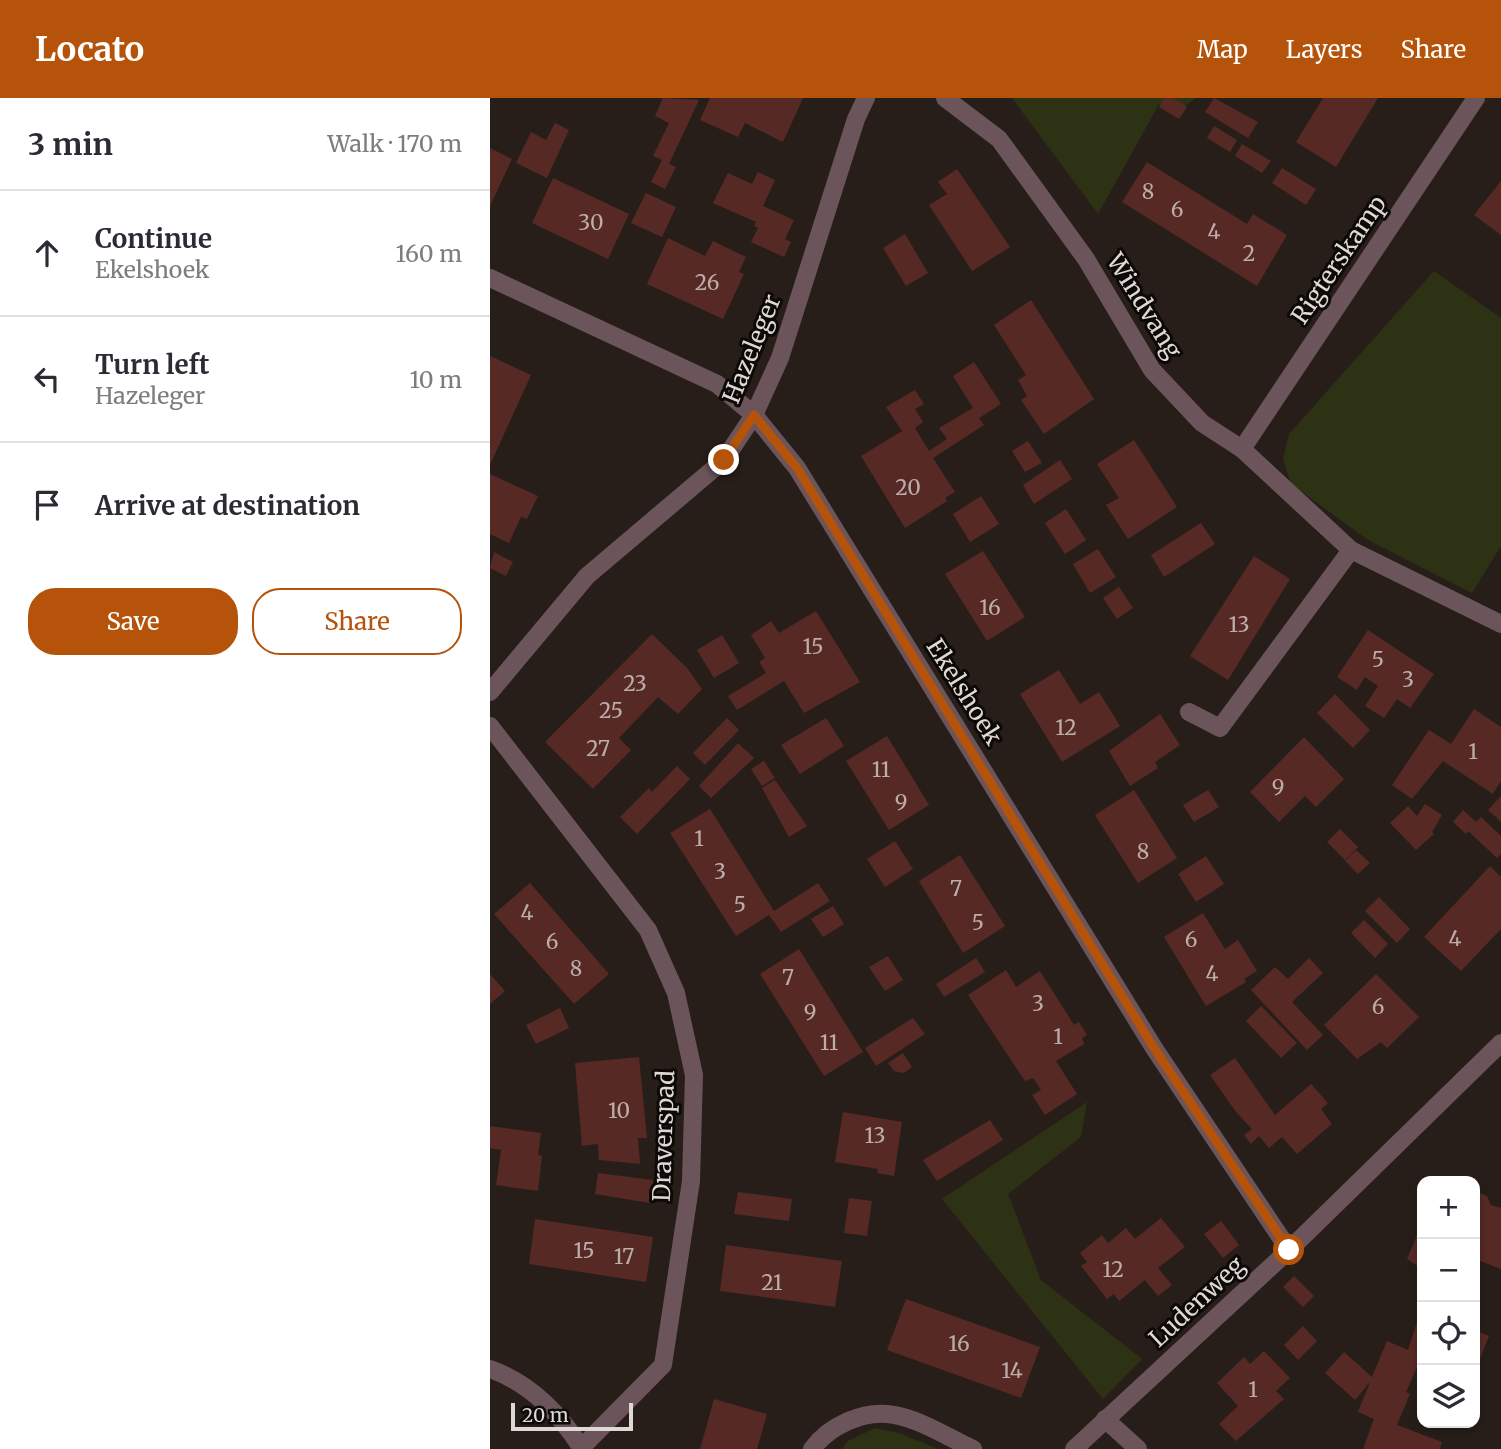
<!DOCTYPE html>
<meta charset="utf-8">
<style>
:root{--surface:#fff;--page:#f7f7f7;--text:#2b2b33;--muted:#7c7c81;--line:#e1e1e2;--accent:#b45309}
body{margin:0;font-family:Merriweather,serif;background:var(--page);color:var(--text)}
.controls{position:absolute;right:21px;bottom:21px;display:grid;overflow:hidden;border-radius:14px;box-shadow:0 4px 10px #0003}
.controls button{width:63px;height:63px;display:grid;place-items:center;padding:0;border:0;border-bottom:2px solid var(--line);background:var(--surface);color:var(--text);font:35px sans-serif}
.scale{position:absolute;left:21px;bottom:18px;width:122px;box-sizing:border-box;padding-left:7px;border:4px solid #dfd9d6;border-top:0;font-size:19px;line-height:24px;white-space:nowrap;color:#dfd9d6;-webkit-text-stroke:5px #0d0907;paint-order:stroke}
.stop{position:absolute;width:21px;height:21px;margin:-16px;border:5px solid #b45309;border-radius:50%;background:#fff}
.stop.end{background:#b45309;border-color:#fff;box-shadow:0 2px 7px #0008}
.list{margin:0;padding:0;list-style:none}
h2{display:flex;justify-content:space-between;align-items:center;height:91px;margin:0;padding:0 28px;font-size:30px}
h2 small{font-size:23px;font-weight:400;color:var(--muted)}
.list li{display:grid;grid-template-columns:46px 1fr auto;gap:21px;align-items:center;box-sizing:border-box;height:126px;padding:0 28px;border-top:2px solid var(--line)}
.list b{display:block;font-size:26px;white-space:nowrap}
.list p{margin:0;font-size:23px;white-space:nowrap;color:var(--muted)}
.list em{font-size:23px;font-style:normal;color:var(--muted)}
.actions{display:flex;gap:14px;padding:21px 28px}
.actions a{flex:1;padding:16px 0;border:2px solid var(--accent);border-radius:28px;text-align:center;font-size:24px;color:var(--accent)}
.actions .main{background:var(--accent);color:#fff}
.icon{flex:none;width:38px;height:38px;fill:none;stroke:currentColor;stroke-width:2;stroke-linecap:round;stroke-linejoin:round}
.map{position:relative;flex:none;width:1011px;height:1351px;overflow:hidden}
header{display:flex;align-items:center;gap:42px;box-sizing:border-box;height:98px;padding:0 35px;background:var(--accent);color:#fff}
header strong{font-size:33px}
nav{display:flex;gap:38px;margin-inline-start:auto;font-size:24px}
main{display:flex}
aside{flex:1;background:var(--surface)}
.map>svg:first-child{display:block}
.green{fill:#2d3215}
.building{fill:#572924}
.lines{fill:none;stroke-linecap:round;stroke-linejoin:round}
.street{stroke:#6b555b;stroke-width:18}
.route{stroke:#b45309;stroke-width:9}
.labels{text-anchor:middle;stroke-width:6;stroke-linejoin:round;paint-order:stroke}
.number-label{font-size:21px;fill:#bdadaa}
.street-label{font-size:24px;fill:#dfd9d6;stroke:#0d0907}
</style>
<header>
<strong>Locato</strong>
<nav><a>Map</a><a>Layers</a><a>Share</a></nav>
</header>
<main>
<aside>
<h2>3 min<small>Walk · 170 m</small></h2>
<ul class="list">
<li><svg class="icon" aria-label="ahead" viewBox="0 0 24 24"><path d="M12 20V5M6 11l6-6 6 6"/></svg><div><b>Continue</b><p>Ekelshoek</p></div><em>160 m</em></li>
<li><svg class="icon" aria-label="left" viewBox="0 0 24 24"><path d="M17 20v-9H6M10 6l-5 5 5 5"/></svg><div><b>Turn left</b><p>Hazeleger</p></div><em>10 m</em></li>
<li><svg class="icon" aria-label="arrive" viewBox="0 0 24 24"><path d="M6 21V4h12l-3 4 3 4H6"/></svg><div><b>Arrive at destination</b></div></li>
</ul>
<div class="actions"><a class="main">Save</a><a>Share</a></div>
</aside>
<div class="map">
<svg width="1011" height="1351" viewBox="0 0 1011 1351">
<rect width="100%" height="100%" fill="#271e19"/>
<!-- green -->
<g class="green">
<polygon points="522,0 706,0 690,12 679,5 669,6 608,116"/>
<polygon points="944,173 1011,220 1011,448 982,495 878,442 808,391 800,383 793,361 799,336"/>
<polygon points="597,1004 591,1039 518,1096 551,1182 652,1261 613,1301 452,1101"/>
<polygon points="385,1330 409,1335 448,1351 352,1351 358,1343"/>
</g>
<!-- building -->
<g class="building">
<polygon points="173,0 209,2 179,66 186,69 175,91 161,84 172,62 163,58 179,25 165,18"/>
<polygon points="220,0 313,0 293,44 255,25 248,39 210,22"/>
<polygon points="674,0 683,0 697,9 689,21 669,9"/>
<polygon points="724,0 768,24 758,40 715,14"/>
<polygon points="833,0 888,0 846,69 806,44"/>
<polygon points="65,25 79,32 57,80 26,65 41,34 56,42"/>
<polygon points="724,28 747,42 740,54 717,40"/>
<polygon points="752,46 781,63 772,75 745,58"/>
<polygon points="0,50 22,61 0,108"/>
<polygon points="657,64 757,126 763,116 797,137 767,188 632,104"/>
<polygon points="792,70 826,91 816,107 782,85"/>
<polygon points="467,71 520,149 482,173 439,107 457,96 448,84"/>
<polygon points="268,74 285,82 273,108 304,122 295,141 301,144 294,159 261,144 268,130 264,128 266,124 223,105 238,75 262,86"/>
<polygon points="63,80 139,116 118,161 42,125"/>
<polygon points="1011,83 1011,137 984,117"/>
<polygon points="156,95 186,109 172,139 141,125"/>
<polygon points="415,136 438,175 416,188 393,150"/>
<polygon points="178,140 215,158 223,143 256,159 249,174 254,176 233,221 157,186"/>
<polygon points="541,202 604,301 554,336 531,302 537,298 528,282 536,277 504,227"/>
<polygon points="0,258 41,277 0,367"/>
<polygon points="484,264 511,306 489,320 494,327 443,360 465,394 455,400 457,403 415,430 371,358 412,333 396,309 425,292 434,306 425,311 433,324 425,330 439,353 457,341 449,330 483,310 463,278"/>
<polygon points="644,342 687,409 638,441 616,407 629,400 607,366"/>
<polygon points="538,343 552,365 535,374 522,353"/>
<polygon points="570,362 582,381 544,406 533,387"/>
<polygon points="0,376 48,398 37,421 31,419 19,445 0,436"/>
<polygon points="491,398 509,426 480,444 463,416"/>
<polygon points="576,411 596,442 575,456 555,425"/>
<polygon points="711,425 725,446 674,479 661,457"/>
<polygon points="608,451 626,479 600,495 583,466"/>
<polygon points="493,453 535,519 497,543 455,476"/>
<polygon points="4,454 23,464 16,478 0,470"/>
<polygon points="764,458 800,481 738,582 700,558"/>
<polygon points="629,489 643,510 627,521 613,500"/>
<polygon points="326,513 370,584 314,615 294,583 247,612 238,598 276,575 269,564 275,560 261,537 281,523 289,535"/>
<polygon points="878,532 944,576 920,610 907,601 894,620 875,608 888,588 875,579 867,592 847,579"/>
<polygon points="162,536 197,570 212,591 188,616 168,599 129,640 141,652 103,691 55,644"/>
<polygon points="232,537 249,565 224,580 207,552"/>
<polygon points="569,572 590,606 609,594 630,628 572,664 530,596"/>
<polygon points="845,596 880,632 863,650 827,615"/>
<polygon points="984,611 1011,629 1011,683 1003,696 953,663 922,701 902,687 939,632 961,646"/>
<polygon points="670,616 690,647 665,664 668,670 640,688 619,653"/>
<polygon points="237,620 249,632 215,667 203,655"/>
<polygon points="336,620 354,648 310,676 291,647"/>
<polygon points="397,638 439,707 399,732 356,663"/>
<polygon points="814,639 854,681 826,709 815,698 789,724 760,694"/>
<polygon points="248,645 264,660 221,700 209,688"/>
<polygon points="274,663 285,680 272,688 261,671"/>
<polygon points="187,668 200,681 147,736 130,719 159,690 162,694"/>
<polygon points="285,682 317,728 299,739 272,690"/>
<polygon points="644,692 687,760 648,785 605,717"/>
<polygon points="718,692 729,709 704,724 693,707"/>
<polygon points="1011,698 1011,724 998,712"/>
<polygon points="935,706 952,717 942,734 944,736 926,752 900,725 918,708 927,718"/>
<polygon points="220,711 284,813 328,785 340,803 291,834 279,817 246,838 180,735"/>
<polygon points="973,712 986,724 991,719 1011,738 1011,756 1007,760 978,733 976,736 963,724"/>
<polygon points="850,731 868,749 855,762 837,744"/>
<polygon points="405,743 423,771 395,789 377,761"/>
<polygon points="866,752 880,765 868,776 855,763"/>
<polygon points="470,757 515,828 473,855 429,783"/>
<polygon points="716,758 734,786 706,804 688,776"/>
<polygon points="1000,768 1011,779 1011,831 971,873 934,839"/>
<polygon points="40,785 119,876 84,906 4,816"/>
<polygon points="889,799 920,831 907,845 875,813"/>
<polygon points="343,808 354,826 333,839 321,821"/>
<polygon points="713,815 735,851 748,842 767,873 754,881 756,884 716,908 674,839"/>
<polygon points="874,822 898,846 885,860 861,835"/>
<polygon points="309,851 373,954 334,978 270,876"/>
<polygon points="398,858 413,882 395,893 379,869"/>
<polygon points="486,860 495,874 454,899 446,886"/>
<polygon points="819,860 833,875 802,904 833,937 817,952 761,892 785,869 798,881"/>
<polygon points="516,872 526,889 550,873 584,927 589,924 597,937 592,940 594,946 566,963 587,996 555,1017 542,997 551,992 543,980 535,983 478,897"/>
<polygon points="0,876 15,893 0,906"/>
<polygon points="886,876 929,919 897,950 891,944 867,961 834,927"/>
<polygon points="771,908 807,945 791,960 756,923"/>
<polygon points="70,910 79,930 46,946 36,927"/>
<polygon points="423,920 435,936 386,968 375,950"/>
<polygon points="413,955 422,969 414,975 404,973 398,965"/>
<polygon points="149,959 157,1040 148,1040 150,1066 109,1062 108,1046 92,1048 85,965"/>
<polygon points="745,960 785,1017 821,986 838,1005 831,1011 842,1026 807,1056 792,1039 779,1050 769,1038 761,1046 754,1037 762,1031 746,1014 720,977"/>
<polygon points="353,1014 412,1024 404,1078 387,1075 388,1071 345,1064"/>
<polygon points="500,1022 513,1042 447,1083 433,1062"/>
<polygon points="0,1028 51,1035 48,1057 52,1058 48,1093 6,1087 11,1052 0,1050"/>
<polygon points="108,1075 163,1082 160,1105 105,1096"/>
<polygon points="985,1093 997,1098 1001,1107 1011,1110 1011,1171 985,1161"/>
<polygon points="248,1094 302,1101 299,1123 244,1116"/>
<polygon points="359,1100 382,1103 377,1138 354,1135"/>
<polygon points="671,1120 695,1149 668,1170 682,1187 668,1198 655,1182 629,1203 624,1196 617,1201 591,1168 597,1164 590,1155 612,1137 618,1145 636,1130 645,1141"/>
<polygon points="45,1121 163,1139 156,1184 39,1166"/>
<polygon points="731,1123 749,1147 733,1160 714,1136"/>
<polygon points="930,1130 932,1131 932,1171 917,1161"/>
<polygon points="236,1147 352,1163 345,1209 230,1193"/>
<polygon points="804,1178 824,1198 813,1209 793,1189"/>
<polygon points="416,1201 550,1249 531,1300 397,1252"/>
<polygon points="930,1214 932,1264 930,1263 916,1294 920,1296 907,1327 952,1344 950,1351 873,1351 884,1321 868,1314 880,1284 865,1302 835,1275 854,1254 882,1279 897,1243 918,1252"/>
<polygon points="813,1228 827,1243 808,1262 794,1247"/>
<polygon points="985,1232 999,1238 985,1273"/>
<polygon points="774,1253 800,1280 786,1293 794,1301 746,1343 729,1326 748,1308 727,1285 754,1259 760,1266"/>
<polygon points="224,1301 277,1316 267,1351 210,1351"/>
</g>
<g class="lines">
<!-- street -->
<g class="street">
<polyline points="455,0 509,41 596,161 662,272 712,325 752,351 861,452 1011,526"/>
<polyline points="0,180 227,286 264,317 307,370 664,950 799,1152"/>
<polyline points="752,351 986,0"/>
<polyline points="0,594 97,478 234,362 264,317 290,260 366,21 376,0"/>
<polyline points="699,614 730,630 861,452"/>
<polyline points="0,628 158,832 186,895 204,977 201,1083 173,1267 92,1349"/>
<path d="M 0,1271 C 39,1285 70,1316 92,1351"/>
<polyline points="615,1321 648,1351"/>
<path d="M 322,1351 C 339,1328 374,1311 404,1317 C 427,1320 461,1341 483,1351"/>
<polyline points="584,1351 799,1152 1011,945"/>
</g>
</g>
<g class="lines">
<!-- route -->
<polyline class="route" points="234,362 264,317 307,370 664,950 799,1152"/>
</g>
<g class="labels">
<!-- number labels -->
<g class="number-label">
<text x="658" y="101">8</text>
<text x="687" y="119">6</text>
<text x="101" y="132">30</text>
<text x="724" y="141">4</text>
<text x="759" y="163">2</text>
<text x="217" y="192">26</text>
<text x="418" y="397">20</text>
<text x="500" y="517">16</text>
<text x="749" y="534">13</text>
<text x="323" y="556">15</text>
<text x="888" y="569">5</text>
<text x="918" y="589">3</text>
<text x="145" y="593">23</text>
<text x="121" y="620">25</text>
<text x="576" y="637">12</text>
<text x="108" y="658">27</text>
<text x="983" y="661">1</text>
<text x="391" y="679">11</text>
<text x="788" y="697">9</text>
<text x="411" y="712">9</text>
<text x="209" y="748">1</text>
<text x="653" y="761">8</text>
<text x="230" y="781">3</text>
<text x="466" y="798">7</text>
<text x="250" y="814">5</text>
<text x="37" y="822">4</text>
<text x="488" y="832">5</text>
<text x="965" y="848">4</text>
<text x="701" y="849">6</text>
<text x="62" y="851">6</text>
<text x="86" y="878">8</text>
<text x="722" y="883">4</text>
<text x="298" y="887">7</text>
<text x="548" y="913">3</text>
<text x="888" y="916">6</text>
<text x="320" y="922">9</text>
<text x="568" y="946">1</text>
<text x="339" y="952">11</text>
<text x="129" y="1020">10</text>
<text x="385" y="1045">13</text>
<text x="94" y="1160">15</text>
<text x="134" y="1166">17</text>
<text x="623" y="1179">12</text>
<text x="282" y="1192">21</text>
<text x="469" y="1253">16</text>
<text x="522" y="1280">14</text>
<text x="763" y="1299">1</text>
</g>
<!-- street labels -->
<g class="street-label">
<text transform="translate(849 162) rotate(-56)" y="8">Rigterskamp</text>
<text transform="translate(654 208) rotate(58)" y="8">Windvang</text>
<text transform="translate(262 251) rotate(-68)" y="8">Hazeleger</text>
<text transform="translate(474 594) rotate(58)" y="8">Ekelshoek</text>
<text transform="translate(174 1038) rotate(-88)" y="8">Draverspad</text>
<text transform="translate(707 1204) rotate(-43)" y="8">Ludenweg</text>
</g>
</g>
</svg>
<div class="controls">
<button>+</button>
<button>−</button>
<button><svg class="icon" aria-label="locate" viewBox="0 0 24 24"><circle cx="12" cy="12" r="6"/><path d="M12 2v4M12 18v4M2 12h4M18 12h4"/></svg></button>
<button><svg class="icon" aria-label="layers" viewBox="0 0 24 24"><path d="M12 4l9 5-9 5-9-5zM3 14l9 5 9-5"/></svg></button>
</div>
<div class="scale">20 m</div>
<div class="stop" style="left:799px;top:1152px"></div>
<div class="stop end" style="left:234px;top:362px"></div>
</div>
</main>
